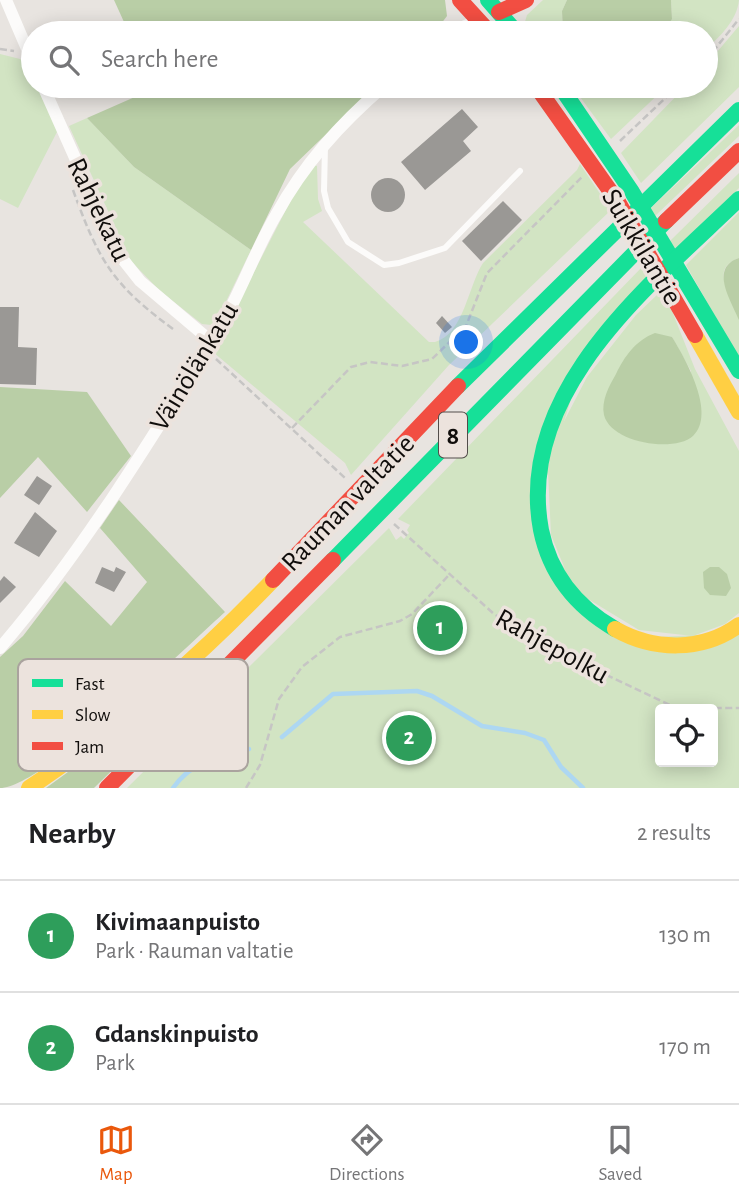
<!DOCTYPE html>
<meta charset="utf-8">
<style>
:root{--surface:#fff;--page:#f6f6f6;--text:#202124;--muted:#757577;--line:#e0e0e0;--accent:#ea580c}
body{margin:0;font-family:"Alegreya Sans",sans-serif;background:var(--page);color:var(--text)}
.controls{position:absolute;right:21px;bottom:21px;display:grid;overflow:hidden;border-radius:7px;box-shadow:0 4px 18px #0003}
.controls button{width:63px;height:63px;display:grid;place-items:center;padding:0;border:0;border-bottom:2px solid var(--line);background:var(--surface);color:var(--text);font:35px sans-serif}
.you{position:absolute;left:467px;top:343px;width:24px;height:24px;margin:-18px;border:5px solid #fff;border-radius:50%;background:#1a73e8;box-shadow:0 0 0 10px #1a73e833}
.badge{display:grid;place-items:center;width:46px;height:46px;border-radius:50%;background:var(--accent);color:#fff;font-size:23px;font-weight:700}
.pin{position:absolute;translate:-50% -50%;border:4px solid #fff;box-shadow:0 2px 7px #0006}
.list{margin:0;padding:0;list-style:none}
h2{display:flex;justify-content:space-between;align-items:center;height:91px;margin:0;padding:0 28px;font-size:30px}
h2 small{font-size:23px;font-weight:400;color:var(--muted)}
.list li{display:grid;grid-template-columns:46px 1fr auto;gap:21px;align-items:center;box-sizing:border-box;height:112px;padding:0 28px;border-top:2px solid var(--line)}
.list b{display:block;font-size:26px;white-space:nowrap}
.list p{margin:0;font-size:23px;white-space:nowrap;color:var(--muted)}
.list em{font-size:23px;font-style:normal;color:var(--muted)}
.icon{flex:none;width:38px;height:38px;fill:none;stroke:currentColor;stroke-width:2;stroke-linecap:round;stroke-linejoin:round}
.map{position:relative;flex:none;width:739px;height:788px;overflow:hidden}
.search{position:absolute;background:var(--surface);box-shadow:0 4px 18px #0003;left:21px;right:21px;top:21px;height:77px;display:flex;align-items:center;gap:18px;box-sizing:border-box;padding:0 24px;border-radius:38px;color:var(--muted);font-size:26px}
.sheet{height:315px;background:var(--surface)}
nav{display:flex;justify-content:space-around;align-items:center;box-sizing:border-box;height:98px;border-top:2px solid var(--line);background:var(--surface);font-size:19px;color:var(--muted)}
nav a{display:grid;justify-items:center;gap:4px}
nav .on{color:var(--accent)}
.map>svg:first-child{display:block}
.green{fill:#d2e4c3;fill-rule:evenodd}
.forest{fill:#b9cea6}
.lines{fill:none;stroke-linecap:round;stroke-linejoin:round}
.stream{stroke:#add7f2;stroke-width:4.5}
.building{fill:#9a9895}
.path{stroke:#c6c5c4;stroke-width:2.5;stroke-dasharray:7 3.5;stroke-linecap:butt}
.lane{stroke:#fcfbfa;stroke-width:6}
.street{stroke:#fcfbfa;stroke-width:12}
.fast{stroke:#16e098;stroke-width:16}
.slow{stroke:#ffcf43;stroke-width:16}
.jam{stroke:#f24e42;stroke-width:16}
.labels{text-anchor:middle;stroke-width:7;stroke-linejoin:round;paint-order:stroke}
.shield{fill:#ece3dd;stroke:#524d4a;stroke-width:2}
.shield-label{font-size:26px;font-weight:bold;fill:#100d0b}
.street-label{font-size:28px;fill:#100d0b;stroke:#ece3dd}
.key{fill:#ece3dd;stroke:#aaa39e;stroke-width:2}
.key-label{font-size:19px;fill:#100d0b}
</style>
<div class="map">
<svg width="739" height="788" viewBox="0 0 739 788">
<rect width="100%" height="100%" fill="#e8e4e0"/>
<!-- green -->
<g class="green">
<polygon points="543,0 567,0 562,11 563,33 531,33 524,25 527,15"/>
<path d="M 671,0 L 739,0 C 737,20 720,37 706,49 L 706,33 L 663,33 L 672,19 Z"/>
<polygon points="739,26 739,87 641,183 621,153 686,86 706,86 706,65"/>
<polygon points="0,54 20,59 30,67 33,86 38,86 58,130 18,208 0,199"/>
<polygon points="572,86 667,86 611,139"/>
<polygon points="87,118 134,167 251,250 216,322 211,325 202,324 160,291 131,261 69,126"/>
<polygon points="739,125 739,136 655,216 650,209"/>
<path d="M 580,164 L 611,210 L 449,365 L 351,475 L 345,463 L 213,352 L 292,198 L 314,165 L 317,166 L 318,199 L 322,211 L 303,222 L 429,342 L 435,342 C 464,334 468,286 483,263 L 577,170 Z"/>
<polygon points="739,173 739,188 676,251 670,241"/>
<path d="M 739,212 L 739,258 C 707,269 734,298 739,319 C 739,331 739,346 739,358 L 686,265 Z"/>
<path d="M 642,267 L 649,277 L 586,351 L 532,524 L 617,639 L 739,633 L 739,788 L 127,788 L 389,528 L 396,540 L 401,536 L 404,539 L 409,533 L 407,530 L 410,525 L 398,519 ZM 660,709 L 713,709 L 713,762 L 660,762 Z"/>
<path d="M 658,294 L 672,311 L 695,369 L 739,451 L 739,613 L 725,624 L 693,636 L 639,630 L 583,596 L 569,579 L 551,535 L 548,471 L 561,427 L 587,377 L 636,315 ZM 672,337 L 691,371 L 693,436 C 668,447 643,445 619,433 Z"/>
</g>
<!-- forest -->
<g class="forest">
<polygon points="114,0 445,0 447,16 434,33 129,33"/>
<polygon points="567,0 671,0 672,19 663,33 563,33 562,11"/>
<polygon points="152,86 376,86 290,169 251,250 134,167 87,118 153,89"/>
<path d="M 739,258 L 739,320 C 731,300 709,268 739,258 Z"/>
<path d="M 655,333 L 672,337 C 685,358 717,414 693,436 C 674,453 611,443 604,415 C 601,401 609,386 616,374 C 624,357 636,340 655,333 Z"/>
<polygon points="0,387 87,392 131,456 87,512 38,457 0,498"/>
<path d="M 119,500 L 225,612 C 187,646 42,788 0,788 L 0,657 L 23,636 L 65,581 L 111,626 L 147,582 L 100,528 Z"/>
<polygon points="710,567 719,567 727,574 731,588 726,596 710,595 704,588 703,572"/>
<polygon points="206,664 213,671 94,788 46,788 160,705"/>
</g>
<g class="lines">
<!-- stream -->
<g class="stream">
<polyline points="282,737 333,694 417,691 432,696 482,726 525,733 544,740 561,767 583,788"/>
<path d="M 173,788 C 192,761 218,756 249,749"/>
</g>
</g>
<!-- building -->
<g class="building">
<polygon points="462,109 478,127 463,141 471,151 425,190 401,162"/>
<circle cx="388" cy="195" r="17"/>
<polygon points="503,201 522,220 481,261 462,241"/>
<polygon points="0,307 19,307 18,347 37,348 36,385 0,384"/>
<polygon points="442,316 452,327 445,333 436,323"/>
<polygon points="37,476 52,486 39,505 24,495"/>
<polygon points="35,512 57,531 39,557 14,543"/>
<polygon points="102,567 114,572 116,567 126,572 114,592 95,583"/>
<polygon points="4,576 16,587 0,603 0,581"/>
</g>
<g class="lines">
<!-- path -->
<g class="path">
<polyline points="0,49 14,51"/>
<polyline points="706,60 739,19"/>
<polyline points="620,141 678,86"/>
<path d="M 73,190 C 99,261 112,284 173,329"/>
<polyline points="216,359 345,478"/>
<polyline points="292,428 351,367 370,362 402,366 432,359 466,326 487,273 582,177"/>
<polyline points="394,524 494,614 539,643 670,705 688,708 739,708"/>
<polyline points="246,788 260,765 279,699 302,667 340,637 400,621 412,614 448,576"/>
</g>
<!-- lane -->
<polyline class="lane" points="325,146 324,191 328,208 348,242 384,265 399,263 445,248 520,171"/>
<!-- street -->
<g class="street">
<polyline points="6,0 33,63"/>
<polyline points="449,33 479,20"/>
<polyline points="43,86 117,252 140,281 212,342"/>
<path d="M 0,648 C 80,555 146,447 211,343 C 237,303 252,256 276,215 C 304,164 340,124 384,86"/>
</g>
<!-- fast -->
<g class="fast">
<polyline points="488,0 517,33"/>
<polyline points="560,86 632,192 739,371"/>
<polyline points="458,386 739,110"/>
<polyline points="333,560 666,221"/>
<path d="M 615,629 C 577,607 550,574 541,530 C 515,391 650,285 739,199"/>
</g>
<!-- slow -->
<g class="slow">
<polyline points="695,335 739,412"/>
<path d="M 615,629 C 654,651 702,652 739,625"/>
<path d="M 29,788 C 119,728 198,658 273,580"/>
</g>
<!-- jam -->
<g class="jam">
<polyline points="460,0 490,33"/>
<polyline points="499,12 526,0"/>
<polyline points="536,86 618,202 695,335"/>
<polyline points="666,221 739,151"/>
<polyline points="273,580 458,386"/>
<polyline points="107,788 333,560"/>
</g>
</g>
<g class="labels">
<!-- shield labels -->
<rect class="shield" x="439" y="412.5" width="28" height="45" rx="5"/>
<g class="shield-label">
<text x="453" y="444">8</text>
</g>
<!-- street labels -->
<g class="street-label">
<text transform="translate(100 209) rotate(64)" y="10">Rahjekatu</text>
<text transform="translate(643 246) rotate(59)" y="10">Suikkilantie</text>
<text transform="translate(193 366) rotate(-59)" y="10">Väinölänkatu</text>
<text transform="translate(347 502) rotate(-46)" y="10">Rauman valtatie</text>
<text transform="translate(553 645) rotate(29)" y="10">Rahjepolku</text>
</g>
</g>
<!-- legend -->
<rect x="18" y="659" width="230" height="112" rx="10" class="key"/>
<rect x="32" y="679" width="31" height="8" fill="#16e098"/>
<rect x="32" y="710" width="31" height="9" fill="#ffcf43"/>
<rect x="32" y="742" width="31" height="8" fill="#f24e42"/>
<g class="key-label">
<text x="75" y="690">Fast</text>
<text x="75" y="721">Slow</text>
<text x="75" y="753">Jam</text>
</g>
</svg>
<div class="controls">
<button><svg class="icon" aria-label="locate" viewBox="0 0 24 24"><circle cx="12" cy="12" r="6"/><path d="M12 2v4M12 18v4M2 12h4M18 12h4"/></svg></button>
</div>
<div class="you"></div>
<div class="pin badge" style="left:440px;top:628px;background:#2e9e5b">1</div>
<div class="pin badge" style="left:409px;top:738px;background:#2e9e5b">2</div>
<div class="search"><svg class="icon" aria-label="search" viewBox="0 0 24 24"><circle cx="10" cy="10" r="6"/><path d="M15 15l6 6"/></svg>Search here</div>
</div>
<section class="sheet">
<h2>Nearby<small>2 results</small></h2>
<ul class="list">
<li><span class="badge" style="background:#2e9e5b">1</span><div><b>Kivimaanpuisto</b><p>Park · Rauman valtatie</p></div><em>130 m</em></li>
<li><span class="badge" style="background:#2e9e5b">2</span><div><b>Gdanskinpuisto</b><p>Park</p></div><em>170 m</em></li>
</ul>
</section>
<nav>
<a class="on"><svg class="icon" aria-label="map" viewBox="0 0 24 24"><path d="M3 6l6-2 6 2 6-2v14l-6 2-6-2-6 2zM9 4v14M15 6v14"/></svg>Map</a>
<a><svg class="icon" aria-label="directions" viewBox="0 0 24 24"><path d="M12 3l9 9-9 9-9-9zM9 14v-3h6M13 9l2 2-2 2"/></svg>Directions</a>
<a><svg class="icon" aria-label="saved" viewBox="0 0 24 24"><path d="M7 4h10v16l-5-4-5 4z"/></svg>Saved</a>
</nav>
